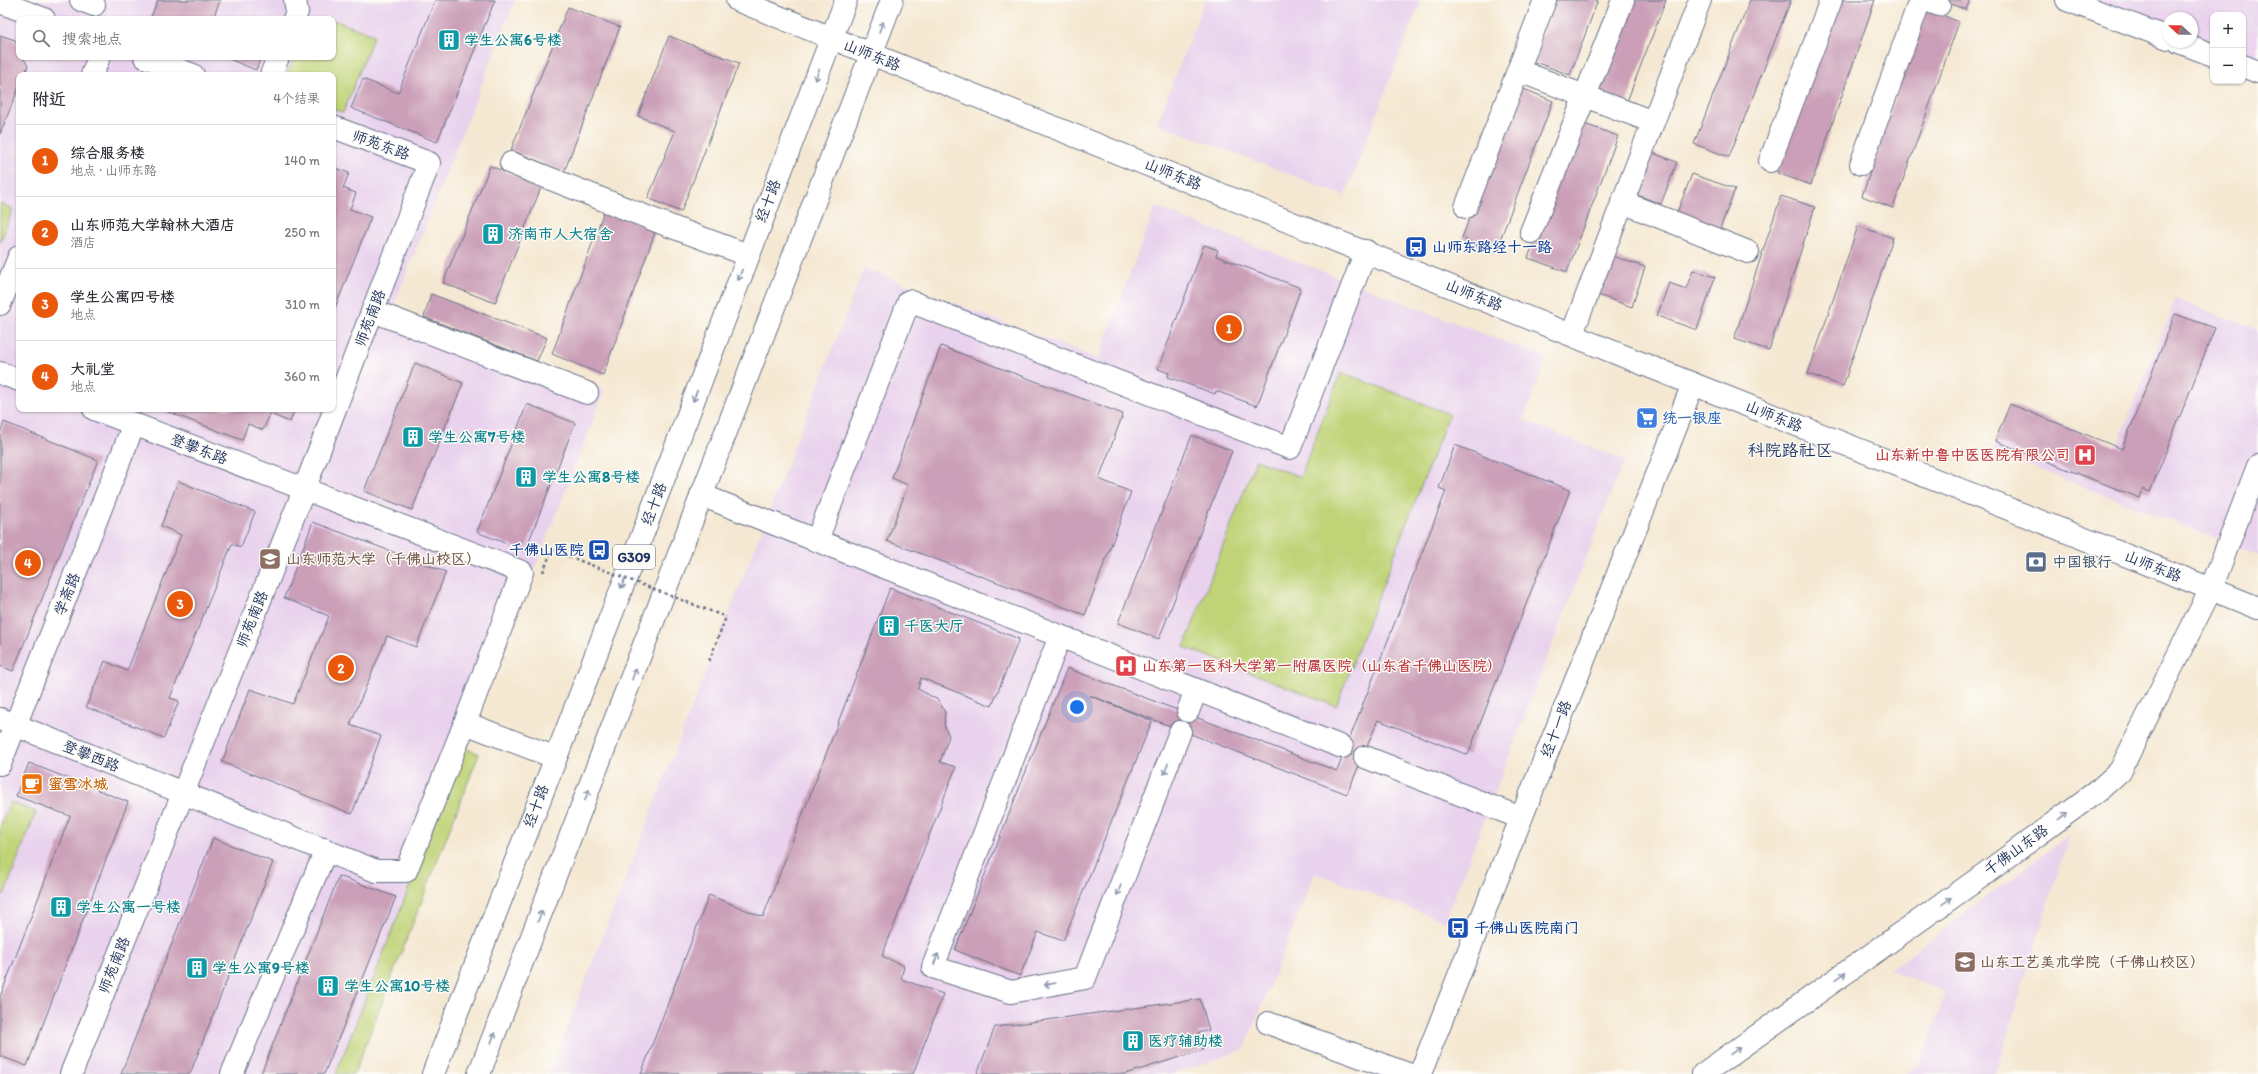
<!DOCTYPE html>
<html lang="zh">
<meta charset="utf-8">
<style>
:root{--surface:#fff;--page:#f7f7f7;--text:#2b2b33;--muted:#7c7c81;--line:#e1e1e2;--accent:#ea580c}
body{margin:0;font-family:Itim,"LXGW WenKai TC",sans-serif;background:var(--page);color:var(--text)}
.controls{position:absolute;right:12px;top:12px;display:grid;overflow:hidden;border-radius:8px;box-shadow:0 1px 3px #0004}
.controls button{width:36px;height:36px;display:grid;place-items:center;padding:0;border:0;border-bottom:1px solid var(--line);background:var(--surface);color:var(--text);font:20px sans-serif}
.compass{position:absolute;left:2162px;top:12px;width:36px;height:36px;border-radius:50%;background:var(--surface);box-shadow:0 1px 3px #0004;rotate:291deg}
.you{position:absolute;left:1077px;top:707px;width:14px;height:14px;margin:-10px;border:3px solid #fff;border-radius:50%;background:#1a73e8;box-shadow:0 0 0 6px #1a73e833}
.badge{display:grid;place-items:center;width:26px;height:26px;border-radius:50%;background:var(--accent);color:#fff;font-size:13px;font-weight:700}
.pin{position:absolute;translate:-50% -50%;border:2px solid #fff;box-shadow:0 1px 4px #0006}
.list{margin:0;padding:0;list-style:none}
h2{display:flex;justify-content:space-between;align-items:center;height:52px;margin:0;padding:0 16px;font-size:17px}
h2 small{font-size:13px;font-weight:400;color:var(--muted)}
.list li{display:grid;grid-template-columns:26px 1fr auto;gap:12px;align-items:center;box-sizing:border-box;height:72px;padding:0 16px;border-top:1px solid var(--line)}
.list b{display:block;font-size:15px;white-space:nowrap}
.list p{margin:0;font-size:13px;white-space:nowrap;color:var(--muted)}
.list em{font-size:13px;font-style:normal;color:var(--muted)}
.icon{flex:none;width:22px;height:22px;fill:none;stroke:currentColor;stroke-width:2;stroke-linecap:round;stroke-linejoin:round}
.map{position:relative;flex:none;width:2258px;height:1074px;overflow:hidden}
.search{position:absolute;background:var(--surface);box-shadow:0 1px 3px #0004;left:16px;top:16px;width:320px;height:44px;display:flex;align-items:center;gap:10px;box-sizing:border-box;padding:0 14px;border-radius:8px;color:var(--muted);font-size:15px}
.panel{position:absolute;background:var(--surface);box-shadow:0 1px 3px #0004;left:16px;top:72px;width:320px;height:340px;border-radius:8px}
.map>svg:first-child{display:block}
.built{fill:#e9d2ed;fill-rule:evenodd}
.green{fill:#c0d377;stroke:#6e816a}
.building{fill:#ca9fb7}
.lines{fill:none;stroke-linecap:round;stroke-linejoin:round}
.minor-casing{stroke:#677087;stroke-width:24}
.major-casing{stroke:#677087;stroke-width:24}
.highway-casing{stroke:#677087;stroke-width:24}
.path{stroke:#677087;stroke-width:2.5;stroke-dasharray:3 3;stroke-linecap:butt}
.minor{stroke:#fff;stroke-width:22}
.major{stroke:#fff;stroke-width:22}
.highway{stroke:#fff;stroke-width:22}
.path-bridge{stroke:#677087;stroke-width:2.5;stroke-dasharray:3 3;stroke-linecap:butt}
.oneway{stroke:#8d97ae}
.labels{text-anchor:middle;stroke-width:3;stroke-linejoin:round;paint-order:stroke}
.shield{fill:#fdfcf7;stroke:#5f6c8c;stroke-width:1}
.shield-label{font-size:14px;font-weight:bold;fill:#1b2f5e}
.culture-label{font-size:15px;font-weight:bold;fill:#0d838f;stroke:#fdfcf7;text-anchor:start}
.street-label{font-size:15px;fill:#1b2f5e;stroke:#fdfcf7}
.transit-label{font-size:15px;font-weight:bold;fill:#164399;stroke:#fdfcf7;text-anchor:start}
.shop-label{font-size:15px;font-weight:bold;fill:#366cbe;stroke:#fdfcf7;text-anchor:start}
.health-label{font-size:15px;font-weight:bold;fill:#be3a42;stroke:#fdfcf7;text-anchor:end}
.education-label{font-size:15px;font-weight:bold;fill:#785e54;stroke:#fdfcf7;text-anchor:start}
.service-label{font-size:15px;font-weight:bold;fill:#4e5e75;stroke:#fdfcf7;text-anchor:start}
.food-label{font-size:15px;font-weight:bold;fill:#c56008;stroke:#fdfcf7;text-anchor:start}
.quarter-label{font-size:17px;fill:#1b2f5e;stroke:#fdfcf7}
</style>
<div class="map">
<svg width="2258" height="1074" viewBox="0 0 2258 1074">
<rect width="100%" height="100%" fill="#fdfcf7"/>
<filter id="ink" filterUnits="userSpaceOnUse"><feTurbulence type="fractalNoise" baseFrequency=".025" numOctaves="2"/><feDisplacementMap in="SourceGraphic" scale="8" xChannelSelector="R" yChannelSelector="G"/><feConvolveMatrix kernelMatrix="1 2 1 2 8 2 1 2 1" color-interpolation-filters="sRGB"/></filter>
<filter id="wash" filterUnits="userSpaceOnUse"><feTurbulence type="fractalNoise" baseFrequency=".012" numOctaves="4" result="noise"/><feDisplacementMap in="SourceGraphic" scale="16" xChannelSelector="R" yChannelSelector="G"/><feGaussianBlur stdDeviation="0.9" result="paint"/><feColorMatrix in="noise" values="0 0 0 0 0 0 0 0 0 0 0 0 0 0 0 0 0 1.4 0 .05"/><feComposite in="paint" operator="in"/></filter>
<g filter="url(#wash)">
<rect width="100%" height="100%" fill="#f5e8d2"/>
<!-- built -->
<g class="built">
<path d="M 0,0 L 515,0 L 393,308 L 605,390 L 336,1074 L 0,1074 ZM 19,19 L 333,19 L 333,57 L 19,57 ZM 19,75 L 333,75 L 333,409 L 19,409 Z"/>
<polygon points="1205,0 1421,0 1345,196 1157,123"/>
<polygon points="2085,0 2258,0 2258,66 2243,61 2243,15 2213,15 2213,50 2192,42 2192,18 2168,18 2168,32"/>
<polygon points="1155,207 1547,358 1523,420 1624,460 1445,921 1315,873 1244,1050 1173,1074 549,1074 864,268 1098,359"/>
<polygon points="2175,299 2258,330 2258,555 1992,451 2010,404 2117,446"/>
<polygon points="2070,834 1995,1074 1905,1074 1919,1064 1946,992 1890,970"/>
</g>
<!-- green -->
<g class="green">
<polygon points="333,20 374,35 343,113 333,109 333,75 287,75 294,57 333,57"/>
<polygon points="0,203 13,209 0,243"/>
<polygon points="1341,372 1449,414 1336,706 1184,647 1256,460 1300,477"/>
<polygon points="464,747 479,754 354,1074 336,1074"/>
<polygon points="10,802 36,812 4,895 0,893 0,827"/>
</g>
<g id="blocks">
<!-- building -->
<g class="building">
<polygon points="158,0 220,0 213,19 150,19"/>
<polygon points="435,0 495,0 437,142 351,108 363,79 398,93"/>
<polygon points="1555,0 1598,0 1570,75 1532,61"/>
<polygon points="1628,0 1666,0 1626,104 1593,91"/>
<polygon points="1750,0 1791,0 1729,157 1694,144"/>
<polygon points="1837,0 1875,0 1811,185 1777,173"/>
<polygon points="1940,0 1970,0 1966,10"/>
<polygon points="568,7 620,27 564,172 511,150"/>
<polygon points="1926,8 1959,22 1893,208 1862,196"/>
<polygon points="0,35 15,40 19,49 19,57 23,57 28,66 24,75 19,75 19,87 0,134"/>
<polygon points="669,36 739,63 681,212 648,198 675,131 638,116"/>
<polygon points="224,57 261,57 256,70"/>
<polygon points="1519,87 1553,101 1495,253 1462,238"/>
<polygon points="1579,122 1618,136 1567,272 1528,258"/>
<polygon points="1647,151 1677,162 1661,204 1632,193"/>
<polygon points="490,166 542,185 495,303 443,283"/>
<polygon points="333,167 349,173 343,188 356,193 350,209 371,217 333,313"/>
<polygon points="1692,174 1735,189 1718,234 1675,218"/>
<polygon points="1781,196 1815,207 1769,350 1734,339"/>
<polygon points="604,211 656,230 603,375 552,354"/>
<polygon points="1858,226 1893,238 1843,386 1808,374"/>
<polygon points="1204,245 1218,250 1216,256 1301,288 1257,406 1216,391 1215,394 1168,377 1169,373 1158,369"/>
<polygon points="1609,255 1645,267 1632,307 1595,294"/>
<polygon points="1693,270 1715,277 1697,330 1657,316 1669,283 1686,289"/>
<polygon points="431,294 547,338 537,361 424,317"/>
<polygon points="2175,314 2215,328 2150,492 2143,489 2140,498 1995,441 2010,404 2122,449"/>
<polygon points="941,346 1123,414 1099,479 1131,492 1085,615 887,541 908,485 892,478"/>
<polygon points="415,363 463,383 412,510 364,491"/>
<polygon points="527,404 575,423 525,551 477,532"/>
<polygon points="167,409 295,409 290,422 270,414 263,430 248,424 242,440 166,411"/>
<polygon points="4,422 98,460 13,671 0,666 0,433"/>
<polygon points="1192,435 1232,451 1159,639 1118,623"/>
<polygon points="1455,445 1570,490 1468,755 1378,720 1347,794 1089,695 1152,721 1063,941 1038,932 1020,976 955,950 1067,668 1337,771 1446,491 1439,488"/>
<polygon points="178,481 255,512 241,547 232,544 170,698 179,701 164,738 86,707 105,661 127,671 181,535 161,526"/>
<polygon points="313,522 446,572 416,647 387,636 350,725 381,736 352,814 222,762 250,689 293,704 329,616 284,598"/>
<polygon points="890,588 1019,639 992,706 921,678 918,689 938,700 945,712 944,725 949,736 940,762 956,767 882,956 904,966 901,979 943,994 913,1074 641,1074 709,895 763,917"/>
<polygon points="29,763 128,802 27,1066 0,1056 0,997 70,816 16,796"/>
<polygon points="213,838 273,862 190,1074 121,1074"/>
<polygon points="339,876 396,897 324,1074 261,1074"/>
<polygon points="1200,999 1209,1030 1198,1033 1203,1050 1125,1074 977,1074 995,1027"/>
</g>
</g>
</g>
<g filter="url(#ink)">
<use href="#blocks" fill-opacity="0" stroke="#677087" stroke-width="1"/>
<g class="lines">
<!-- minor casing -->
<g class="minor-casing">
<g id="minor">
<polyline points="81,0 94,5"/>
<polyline points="1925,0 1939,5"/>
<polyline points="2067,0 2168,38"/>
<polyline points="0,2 44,19"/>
<polyline points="294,19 297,12 295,0"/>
<polyline points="2179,42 2213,55"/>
<polyline points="145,57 193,75"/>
<polyline points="2243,66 2258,72"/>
<polyline points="1519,71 1653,122"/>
<polyline points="92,75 99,57"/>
<polyline points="271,75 278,57"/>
<polyline points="1770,161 1831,0"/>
<polyline points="511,163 672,227 748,255"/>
<polyline points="1861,164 1920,0"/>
<polyline points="1622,202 1748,252"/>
<polyline points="1466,207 1545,0"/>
<polyline points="1531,232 1623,0"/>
<polyline points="0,304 19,257"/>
<polyline points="373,311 587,393"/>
<polyline points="1572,334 1700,0"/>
<polyline points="0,373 19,380"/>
<polyline points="94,409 522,572 465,723 554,757"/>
<polyline points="701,495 1342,747"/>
<polyline points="817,540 909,301 1290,448 1366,251"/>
<polyline points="2211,589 2258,608"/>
<polyline points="1060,636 933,967 1011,992 1085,978 1180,732"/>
<polyline points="1188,711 1196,690"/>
<polyline points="0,719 376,871 406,871 465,723"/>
<polyline points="1365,757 1521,818"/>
<polyline points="0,764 134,424"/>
<polyline points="1268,1023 1408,1074"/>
<polyline points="71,1074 304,490 429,163 333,127"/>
<polyline points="232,1074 323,857 324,849"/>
<polyline points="1420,1074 1693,384"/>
<polyline points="1703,1074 1975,881 2100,789 2120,771 2211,589 2258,466"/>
</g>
</g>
<!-- major casing -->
<g class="major-casing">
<polyline id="major" points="737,0 1693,384 2211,589"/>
</g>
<!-- highway casing -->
<g class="highway-casing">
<g id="highway">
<polyline points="433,1074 640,541 846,0"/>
<polyline points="479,1074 892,0"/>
</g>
</g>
<!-- path -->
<g class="path">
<polyline points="543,572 552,550"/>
<polyline points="709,661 726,617"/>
</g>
<!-- minor -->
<use href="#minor" class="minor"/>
<!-- major -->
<use href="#major" class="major"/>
<!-- highway -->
<use href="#highway" class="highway"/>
<!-- path-bridge -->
<polyline class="path-bridge" points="552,550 726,617"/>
</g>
<!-- one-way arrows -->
<defs><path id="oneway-shaft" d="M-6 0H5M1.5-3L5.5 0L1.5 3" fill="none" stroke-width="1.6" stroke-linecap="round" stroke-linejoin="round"/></defs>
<g class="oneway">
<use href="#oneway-shaft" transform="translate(881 27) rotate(-69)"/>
<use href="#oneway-shaft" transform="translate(817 75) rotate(111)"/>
<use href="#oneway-shaft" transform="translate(740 275) rotate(111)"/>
<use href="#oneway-shaft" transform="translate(695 396) rotate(111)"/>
<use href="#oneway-shaft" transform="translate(623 583) rotate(112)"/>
<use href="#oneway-shaft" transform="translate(634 674) rotate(-70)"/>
<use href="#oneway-shaft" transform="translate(1166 769) rotate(111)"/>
<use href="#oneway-shaft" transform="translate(587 795) rotate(-69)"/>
<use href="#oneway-shaft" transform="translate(2063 816) rotate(-36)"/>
<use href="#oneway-shaft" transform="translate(1119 890) rotate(111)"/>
<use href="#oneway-shaft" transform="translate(1947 901) rotate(-35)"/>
<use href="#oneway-shaft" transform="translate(540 916) rotate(-69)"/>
<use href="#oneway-shaft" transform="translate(936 959) rotate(-69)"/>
<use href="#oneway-shaft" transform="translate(1841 976) rotate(-35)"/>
<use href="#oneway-shaft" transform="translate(1050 984) rotate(170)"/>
<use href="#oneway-shaft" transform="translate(493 1038) rotate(-69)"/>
<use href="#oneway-shaft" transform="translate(1735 1051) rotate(-35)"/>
</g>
</g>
<!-- icons -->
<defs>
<g id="building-square" transform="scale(1.15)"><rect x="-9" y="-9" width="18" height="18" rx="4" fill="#0f9aa8" stroke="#fdfcf7"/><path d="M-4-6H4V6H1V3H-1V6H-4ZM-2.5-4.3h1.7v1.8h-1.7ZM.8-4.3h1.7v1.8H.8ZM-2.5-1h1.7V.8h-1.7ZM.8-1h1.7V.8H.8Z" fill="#fff"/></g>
<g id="bus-square" transform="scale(1.15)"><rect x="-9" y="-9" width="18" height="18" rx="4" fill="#1a4fb4" stroke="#fdfcf7"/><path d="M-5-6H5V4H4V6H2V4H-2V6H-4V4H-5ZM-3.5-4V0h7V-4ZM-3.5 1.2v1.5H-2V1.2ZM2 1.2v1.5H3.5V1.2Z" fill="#fff"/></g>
<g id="supermarket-square" transform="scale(1.15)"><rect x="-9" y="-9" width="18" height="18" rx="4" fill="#3f7fe0" stroke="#fdfcf7"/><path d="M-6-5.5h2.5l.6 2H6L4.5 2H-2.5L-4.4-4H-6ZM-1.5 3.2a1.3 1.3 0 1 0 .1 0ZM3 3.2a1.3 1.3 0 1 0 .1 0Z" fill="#fff"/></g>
<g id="hospital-square" transform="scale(1.15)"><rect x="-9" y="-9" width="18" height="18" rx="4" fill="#e0444e" stroke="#fdfcf7"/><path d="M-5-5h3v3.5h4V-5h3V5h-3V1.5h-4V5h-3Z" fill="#fff"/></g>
<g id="university-square" transform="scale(1.15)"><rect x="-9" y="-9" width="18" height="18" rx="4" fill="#8d6e63" stroke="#fdfcf7"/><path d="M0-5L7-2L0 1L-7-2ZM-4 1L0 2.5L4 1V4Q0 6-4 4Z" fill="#fff"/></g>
<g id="bank-square" transform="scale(1.15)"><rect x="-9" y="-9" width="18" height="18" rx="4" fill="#5c6f8a" stroke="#fdfcf7"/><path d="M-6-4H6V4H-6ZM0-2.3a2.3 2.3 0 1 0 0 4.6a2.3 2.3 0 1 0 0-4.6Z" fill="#fff"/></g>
<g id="cafe-square" transform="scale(1.15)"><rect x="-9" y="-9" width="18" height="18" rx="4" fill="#e8710a" stroke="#fdfcf7"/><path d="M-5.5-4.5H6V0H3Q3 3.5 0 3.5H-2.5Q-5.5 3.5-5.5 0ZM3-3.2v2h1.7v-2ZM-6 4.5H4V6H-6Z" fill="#fff"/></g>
</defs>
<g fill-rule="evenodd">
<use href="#building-square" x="449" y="40"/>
<use href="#building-square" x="493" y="234"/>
<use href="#bus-square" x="1416" y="247"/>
<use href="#supermarket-square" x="1647" y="418"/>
<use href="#building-square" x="413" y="437"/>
<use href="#hospital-square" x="2085" y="455"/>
<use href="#building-square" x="526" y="477"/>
<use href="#bus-square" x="599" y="550"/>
<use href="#university-square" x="270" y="559"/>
<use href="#bank-square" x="2036" y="562"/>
<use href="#building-square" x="889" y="626"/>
<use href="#hospital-square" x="1126" y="666"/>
<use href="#cafe-square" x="32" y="784"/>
<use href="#building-square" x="61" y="907"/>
<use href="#bus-square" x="1458" y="928"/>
<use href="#university-square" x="1965" y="962"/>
<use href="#building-square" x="197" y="968"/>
<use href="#building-square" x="328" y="986"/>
<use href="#building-square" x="1133" y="1041"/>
</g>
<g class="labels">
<!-- shield labels -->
<rect class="shield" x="613" y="545" width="42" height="24" rx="3"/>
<g class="shield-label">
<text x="634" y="562">G309</text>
</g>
<!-- culture labels -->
<g class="culture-label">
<text x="464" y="45">学生公寓6号楼</text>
<text x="508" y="239">济南市人大宿舍</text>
<text x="428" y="442">学生公寓7号楼</text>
<text x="542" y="482">学生公寓8号楼</text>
<text x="904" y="631">千医大厅</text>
<text x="76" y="912">学生公寓一号楼</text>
<text x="212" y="973">学生公寓9号楼</text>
<text x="344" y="991">学生公寓10号楼</text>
<text x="1148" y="1046">医疗辅助楼</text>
</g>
<!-- street labels -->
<g class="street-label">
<text transform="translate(872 55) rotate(22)" y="5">山师东路</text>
<text transform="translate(381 145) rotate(20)" y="5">师苑东路</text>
<text transform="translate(1173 174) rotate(22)" y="5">山师东路</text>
<text transform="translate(768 201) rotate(-69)" y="5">经十路</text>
<text transform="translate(1474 295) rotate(22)" y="5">山师东路</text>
<text transform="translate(370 318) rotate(-69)" y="5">师苑南路</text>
<text transform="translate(1774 416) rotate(22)" y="5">山师东路</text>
<text transform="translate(199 449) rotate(21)" y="5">登攀东路</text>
<text transform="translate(654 504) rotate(-69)" y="5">经十路</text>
<text transform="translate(2153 566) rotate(22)" y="5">山师东路</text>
<text transform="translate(67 594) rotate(-68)" y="5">学斋路</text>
<text transform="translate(252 619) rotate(-68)" y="5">师苑南路</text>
<text transform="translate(1556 729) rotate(-69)" y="5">经十一路</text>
<text transform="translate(91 756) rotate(22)" y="5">登攀西路</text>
<text transform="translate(536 806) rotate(-69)" y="5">经十路</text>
<text transform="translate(2016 850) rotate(-36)" y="5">千佛山东路</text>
<text transform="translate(114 965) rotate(-68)" y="5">师苑南路</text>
</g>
<!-- transit labels -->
<g class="transit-label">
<text x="1432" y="252">山师东路经十一路</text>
<text x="584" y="555" text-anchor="end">千佛山医院</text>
<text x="1474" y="933">千佛山医院南门</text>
</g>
<!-- shop labels -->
<g class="shop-label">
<text x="1662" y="423">统一银座</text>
</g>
<!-- health labels -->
<g class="health-label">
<text x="2070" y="460">山东新中鲁中医医院有限公司</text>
<text x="1142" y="671" text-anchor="start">山东第一医科大学第一附属医院（山东省千佛山医院）</text>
</g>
<!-- education labels -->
<g class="education-label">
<text x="286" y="564">山东师范大学（千佛山校区）</text>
<text x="1980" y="967">山东工艺美术学院（千佛山校区）</text>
</g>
<!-- service labels -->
<g class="service-label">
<text x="2052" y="567">中国银行</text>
</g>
<!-- food labels -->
<g class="food-label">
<text x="48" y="789">蜜雪冰城</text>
</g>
<!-- quarter labels -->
<g class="quarter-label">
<text x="1790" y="456">科院路社区</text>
</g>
</g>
</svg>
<div class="controls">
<button>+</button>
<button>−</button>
</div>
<svg class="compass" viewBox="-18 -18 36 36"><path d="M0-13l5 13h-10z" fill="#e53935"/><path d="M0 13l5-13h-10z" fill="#7c7c81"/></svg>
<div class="you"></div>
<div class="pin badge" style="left:1229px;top:328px">1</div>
<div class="pin badge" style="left:341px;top:668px">2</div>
<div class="pin badge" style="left:180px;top:604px">3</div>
<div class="pin badge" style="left:28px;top:563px">4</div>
<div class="search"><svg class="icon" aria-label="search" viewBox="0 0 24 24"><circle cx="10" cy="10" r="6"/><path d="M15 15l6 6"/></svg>搜索地点</div>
<section class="panel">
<h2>附近<small>4个结果</small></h2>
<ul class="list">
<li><span class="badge">1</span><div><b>综合服务楼</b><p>地点 · 山师东路</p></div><em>140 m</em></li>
<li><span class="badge">2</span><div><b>山东师范大学翰林大酒店</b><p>酒店</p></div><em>250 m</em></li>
<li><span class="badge">3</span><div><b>学生公寓四号楼</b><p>地点</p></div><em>310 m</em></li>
<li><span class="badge">4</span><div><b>大礼堂</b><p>地点</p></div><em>360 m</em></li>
</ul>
</section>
</div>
